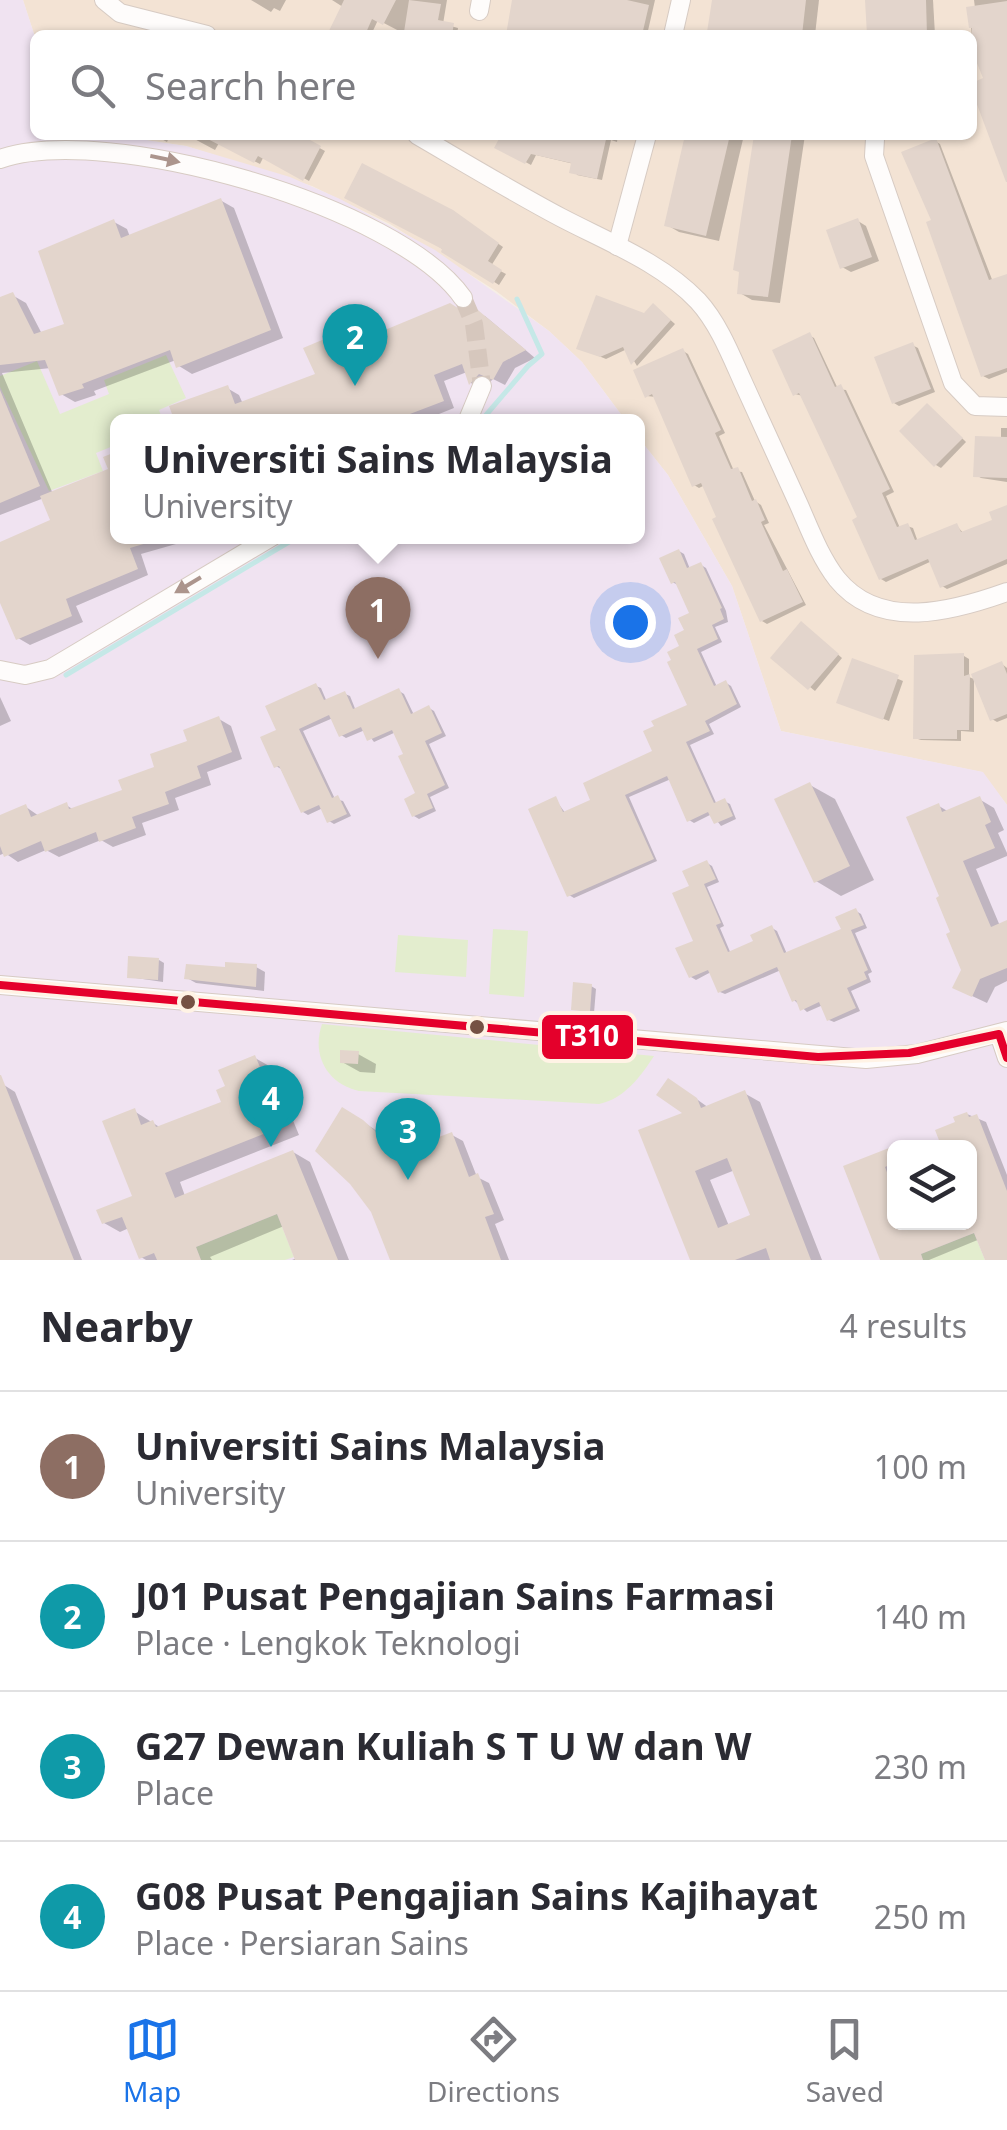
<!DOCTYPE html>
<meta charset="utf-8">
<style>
:root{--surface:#fff;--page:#f2f2f3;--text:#2b2b33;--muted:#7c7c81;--line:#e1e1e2;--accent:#1a73e8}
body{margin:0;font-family:"Noto Sans",sans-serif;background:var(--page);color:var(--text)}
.controls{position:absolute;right:30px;bottom:30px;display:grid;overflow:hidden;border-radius:15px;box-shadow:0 2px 8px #0004}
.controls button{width:90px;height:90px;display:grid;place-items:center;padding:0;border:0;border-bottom:2px solid var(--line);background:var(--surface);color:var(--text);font:50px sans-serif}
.you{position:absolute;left:630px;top:622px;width:35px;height:35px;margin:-25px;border:8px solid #fff;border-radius:50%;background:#1a73e8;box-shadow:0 0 0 15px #1a73e833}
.badge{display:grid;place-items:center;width:65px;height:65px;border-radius:50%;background:var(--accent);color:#fff;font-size:32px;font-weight:700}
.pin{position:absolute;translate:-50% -82px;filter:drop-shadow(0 2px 5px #0008)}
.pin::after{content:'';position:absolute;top:52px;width:35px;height:30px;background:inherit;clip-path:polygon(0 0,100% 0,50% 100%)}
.popup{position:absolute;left:110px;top:414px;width:535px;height:130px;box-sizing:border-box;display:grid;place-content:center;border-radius:15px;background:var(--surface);filter:drop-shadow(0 2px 8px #0005);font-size:32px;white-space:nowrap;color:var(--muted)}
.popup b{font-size:38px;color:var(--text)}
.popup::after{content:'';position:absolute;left:50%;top:100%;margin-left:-20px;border:20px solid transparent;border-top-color:var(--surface)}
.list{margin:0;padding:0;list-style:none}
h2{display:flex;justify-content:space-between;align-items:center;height:130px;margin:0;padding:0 40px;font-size:42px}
h2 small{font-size:32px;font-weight:400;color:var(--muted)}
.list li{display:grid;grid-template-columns:65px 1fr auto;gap:30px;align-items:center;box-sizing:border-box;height:150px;padding:0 40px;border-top:2px solid var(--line)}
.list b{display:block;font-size:38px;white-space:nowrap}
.list p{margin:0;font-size:32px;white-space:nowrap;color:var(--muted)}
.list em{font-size:32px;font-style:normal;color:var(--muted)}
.icon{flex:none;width:55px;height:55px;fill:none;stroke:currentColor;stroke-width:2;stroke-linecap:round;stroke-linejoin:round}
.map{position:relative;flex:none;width:1007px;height:1260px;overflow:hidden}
.search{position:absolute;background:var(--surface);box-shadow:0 2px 8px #0004;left:30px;right:30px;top:30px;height:110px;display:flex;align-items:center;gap:25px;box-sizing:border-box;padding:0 35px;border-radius:15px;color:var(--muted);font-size:38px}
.sheet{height:730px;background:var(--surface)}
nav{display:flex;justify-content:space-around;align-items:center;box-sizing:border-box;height:140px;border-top:2px solid var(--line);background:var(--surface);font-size:28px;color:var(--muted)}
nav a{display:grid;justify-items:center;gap:5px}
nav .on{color:var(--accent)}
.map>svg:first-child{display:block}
.residential{fill:#f3e3d4}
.education{fill:#f0e3f1;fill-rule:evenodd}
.green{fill:#e3edce}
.shadow{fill:#0003;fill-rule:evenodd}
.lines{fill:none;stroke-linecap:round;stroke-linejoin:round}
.stream{stroke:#c5e8e7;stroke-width:5}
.building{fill:#e3d5cc;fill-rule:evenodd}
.minor-tunnel{stroke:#d6c7bd;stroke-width:18;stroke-dasharray:18 9;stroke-linecap:butt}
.minor-casing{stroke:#d7cbc3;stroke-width:20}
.minor{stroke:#fefcfb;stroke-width:18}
.bus-1-casing{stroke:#fff3e5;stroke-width:15}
.bus-1{stroke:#e4002b;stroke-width:8}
.oneway{fill:#ac958d}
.bus-dot{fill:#755144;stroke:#fff3e5;stroke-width:4}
.line-badge{stroke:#fff3e5;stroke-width:4}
.badge-label{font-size:28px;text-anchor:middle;font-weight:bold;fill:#fff}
</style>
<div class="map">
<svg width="1007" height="1260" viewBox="0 0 1007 1260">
<rect width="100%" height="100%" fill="#f6eee5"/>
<!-- residential -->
<polygon class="residential" points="23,0 1007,0 1007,805 982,772 781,731 732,586 668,475 638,437 638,422 626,421 582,362 549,331 496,291 390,224 312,186 186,146 112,135 972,135 972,35 35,37"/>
<!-- education -->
<path class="education" d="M 0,0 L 23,0 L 35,37 L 35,135 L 112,135 L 186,146 L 290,177 L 340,199 L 435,250 L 549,331 L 582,362 L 626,421 L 118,422 L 118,536 L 638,536 L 638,437 L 668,475 L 732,586 L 781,731 L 983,772 L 1007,805 L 1007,1260 L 0,1260 ZM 894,1148 L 970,1148 L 970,1222 L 894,1222 Z"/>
<!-- green -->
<g class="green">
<polygon points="166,355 186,398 159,410 163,421 118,422 118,444 96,453 103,471 49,491 0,387 0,376 37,361 60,414 109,394 104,380"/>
<polygon points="493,929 528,931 524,997 489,994"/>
<polygon points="398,935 468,940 466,977 395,972"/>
<path d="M 322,1024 L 654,1056 C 641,1076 624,1099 599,1104 L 359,1091 C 328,1084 311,1056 322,1024 Z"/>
<polygon points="277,1214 294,1257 285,1260 201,1260 196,1247"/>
<polygon points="974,1233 985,1260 923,1260 921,1254"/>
</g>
<!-- shadow -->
<g class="shadow">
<polygon points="251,0 286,0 280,11 274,8 271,12"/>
<polygon points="447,0 443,24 458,28 457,35 399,35 401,32 378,20 371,35 330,35 343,7 332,0"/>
<polygon points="522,0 655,0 647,35 508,35"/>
<polygon points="714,0 819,0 815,35 709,35"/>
<polygon points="867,0 933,0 935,35 869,35"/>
<polygon points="974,0 1007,0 1007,171 986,80 973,46 969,9 975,8"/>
<polygon points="154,135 170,135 167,142"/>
<polygon points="187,135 296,135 325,151 309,181 264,156 260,164 219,143 215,150"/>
<polygon points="504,135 618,135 617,142 611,140 602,180 577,175 574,164 536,155 531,165 498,147"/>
<polygon points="688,135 744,135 719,241 679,232 667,225"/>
<polygon points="756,135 805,135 780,303 752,300 740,293"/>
<polygon points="935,141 940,144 993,282 1007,276 1007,372 989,379 983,376"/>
<polygon points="220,200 234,208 283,338 192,374 179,366 176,360 94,391 96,395 75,402 61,394 51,368 2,373 53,494 111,471 118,454 118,536 204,536 141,554 148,575 76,606 83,622 30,645 18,638 0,597 0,545 54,521 44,498 0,515 0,299 12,295 26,303 42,334 68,325 114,222 127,229 130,237"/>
<polygon points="458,216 503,247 491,266 506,274 499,285 419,234"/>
<polygon points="858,221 866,226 879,261 851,272 842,267"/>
<polygon points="658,309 675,324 637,366 627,349 606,359 584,350"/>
<polygon points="462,312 485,316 535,358 515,368 505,385 493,379 482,390 471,383 467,372 444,381 454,408 419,422 178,422 227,388 239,395 243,404 318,376 365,325 377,335"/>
<polygon points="809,335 814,338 838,389 846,390 894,492 886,496 900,528 907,526 913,528 918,542 957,526 964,534 996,521 1007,508 1007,564 947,589 942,586 932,561 886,582 881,579 860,519 803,396 795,394"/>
<polygon points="912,345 918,348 935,392 899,406 894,403"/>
<polygon points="683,351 688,354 725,433 719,436 734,471 742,472 755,501 761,505 769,523 764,525 806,605 767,624 762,621 705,485 699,488 694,485 656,397 647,396"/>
<polygon points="932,409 966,442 941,468 936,465"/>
<polygon points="1001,428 1007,428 1007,482 981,478 976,475 1001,439"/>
<polygon points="679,551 684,554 690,569 701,565 706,568 726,611 728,622 715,627 722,642 701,652 717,687 726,683 731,686 741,707 709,724 714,734 690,745 717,805 724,801 730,804 736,819 721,826 712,814 694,823 689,820 671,779 629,797 657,861 574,898 569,895 555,799 566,814 593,801 655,752 690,706 682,648 693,614 678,585 672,582"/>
<polygon points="806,627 842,658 815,691 773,657"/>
<polygon points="964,656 969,659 969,677 974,679 974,732 961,731 961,741 921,740 915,738"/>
<polygon points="854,661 903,681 889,721 844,704"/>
<polygon points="1002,664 1007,668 1007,718 997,722 992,719"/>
<polygon points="316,686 321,688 327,702 345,694 350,696 356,711 399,691 404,694 414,715 429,708 434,711 446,736 429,744 449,788 430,797 436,811 419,819 414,816 419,795 396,732 374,742 365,730 346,738 341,735 333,718 303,731 335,799 343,801 351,816 334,824 329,821 323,808 308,815 303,812 281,769 276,766 279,731"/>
<polygon points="0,697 11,721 0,726"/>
<polygon points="219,719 231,726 242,759 207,772 211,785 175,798 179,810 142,823 146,835 113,847 101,840 59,857 46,850 18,862 5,853 0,855 0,817 26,807 39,816 66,805 74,810 125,791"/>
<polygon points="810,785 835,799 874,880 841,896 816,881"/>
<polygon points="979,799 994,808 1004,830 998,833 1007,853 1007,856 976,869 1000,926 1007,923 1007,981 995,987 987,1003 970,995 943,898 939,806 949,812"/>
<polygon points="707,863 712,866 719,882 707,887 724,926 720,928 731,954 757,942 772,928 777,931 787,954 844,930 856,911 861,914 867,928 855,933 872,972 868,974 871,982 851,991 860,1011 834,1022 829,1020 823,1005 807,1012 794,1000 781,970 725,994 720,992 711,972 696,980 691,977 696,942 692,887"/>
<polygon points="159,960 164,963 163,982 129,977"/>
<polygon points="256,967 265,972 264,991 196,983 187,978"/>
<polygon points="591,986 596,989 594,1013 574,1009"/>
<polygon points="358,1054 376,1064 375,1073 360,1072 342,1062"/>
<polygon points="255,1058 271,1067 299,1135 180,1182 185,1196 293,1152 310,1162 349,1260 292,1260 297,1258 284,1226 210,1257 212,1260 146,1260 141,1257 129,1228 120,1232 104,1223 135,1197 134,1111 161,1128 225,1103"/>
<polygon points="4,1085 15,1092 82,1260 0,1260 0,1086"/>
<path d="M 684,1090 L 709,1108 L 744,1093 L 760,1102 L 822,1260 L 692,1260 ZM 735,1170 L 754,1216 L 729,1226 L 710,1180 Z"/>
<polygon points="343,1110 374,1129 399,1155 452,1135 463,1141 477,1177 489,1183 504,1220 495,1224 509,1260 392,1260"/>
<polygon points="967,1114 986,1122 1007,1175 1007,1260 988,1260 980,1239 929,1260 883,1260 846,1168 894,1149 894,1222 970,1222 970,1148 958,1124"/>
</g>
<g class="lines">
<!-- stream -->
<g class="stream">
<polyline points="480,422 528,366 542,354 517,299"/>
<polyline points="66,675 299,536"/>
</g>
</g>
<!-- building -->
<g class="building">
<polygon points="344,0 396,0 383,25 372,19 365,35 327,35"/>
<polygon points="409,0 441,4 438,20 454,23 452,35 404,32"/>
<polygon points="512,0 627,0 649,5 642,35 506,35"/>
<polygon points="712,0 806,0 802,35 722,35 707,32"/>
<polygon points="865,0 926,0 927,35 867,35"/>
<polygon points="1007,1 1007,182 1006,182 972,91 972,83 983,78 972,51 972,28 969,28 966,7"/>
<polygon points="200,135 301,135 321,146 303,181 258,156 254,163"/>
<polygon points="501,135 607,135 597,179 569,173 571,163 531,154 525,164 494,148"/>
<polygon points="685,135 730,135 706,236 664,226"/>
<polygon points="754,135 792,135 768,297 737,294 739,272 733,270"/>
<polygon points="936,138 989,280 1007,274 1007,368 981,377 926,222 931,220 901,152"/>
<polygon points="362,163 453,210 499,243 488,261 502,270 493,284 441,252 442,249 344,198"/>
<polygon points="221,198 271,330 176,368 170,350 82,384 84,388 59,396 45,360 0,365 0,297 13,292 34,334 64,324 38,251 114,219 121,238"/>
<polygon points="858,218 872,257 840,269 826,230"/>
<polygon points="596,295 644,313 653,303 671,320 631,365 623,347 600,357 576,349"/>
<polygon points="450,303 461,310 473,306 526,350 503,362 493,380 479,374 469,385 462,364 434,375 444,401 402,417 404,422 175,422 169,406 228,385 235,404 315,374 303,348 365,322 368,337"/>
<polygon points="810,332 835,387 841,384 890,489 882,493 897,527 908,523 915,540 957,523 961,532 992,520 989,512 1007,505 1007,559 940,588 928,559 879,580 852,520 857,517 831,461 799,393 793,396 772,350"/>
<polygon points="913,342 931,389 892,404 874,357"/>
<polygon points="683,348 721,430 715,433 731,469 738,467 752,501 756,499 765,520 761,522 783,571 787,569 803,602 760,622 712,519 716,517 701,483 692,487 652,394 645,398 633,370"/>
<polygon points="0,390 40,486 0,503"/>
<polygon points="927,403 963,438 934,467 899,431"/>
<polygon points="975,436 1007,437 1007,478 973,477"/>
<polygon points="118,451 118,536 157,536 157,540 130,548 138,569 66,599 72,616 16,640 0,603 0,542 50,520 40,496 108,469 103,457"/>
<polygon points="679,549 687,568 701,562 722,608 720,609 724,619 712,625 718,639 697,649 714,686 726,680 737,704 705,721 710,731 686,742 714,803 725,798 733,816 714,824 708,812 687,822 667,776 625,795 654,859 567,897 528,809 556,796 563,812 590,800 583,783 652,751 643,731 654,726 651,721 687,705 667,662 671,660 667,652 679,646 674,635 684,630 678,618 689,613 675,582 671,584 659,558"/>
<polygon points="801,621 839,654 808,690 770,658"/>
<polygon points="964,653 964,676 970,674 969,730 957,730 957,739 913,739 914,655"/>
<polygon points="852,658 899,675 883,720 836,703"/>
<polygon points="1002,661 1007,674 1007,714 990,721 971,674"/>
<polygon points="316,683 324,700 345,691 353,709 399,688 411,714 429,705 442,733 425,741 445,785 427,794 433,808 412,817 404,799 415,793 398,756 403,754 392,730 367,741 361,727 339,737 329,715 299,729 332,798 338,795 347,814 327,823 319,805 301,813 279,766 274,768 260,737 276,730 265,706"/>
<polygon points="219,716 232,752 197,766 201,778 165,792 169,804 132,817 136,828 99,842 96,832 45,852 41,841 4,857 0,846 0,815 26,804 31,817 67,802 69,809 122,790 118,780 154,767 150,754 187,741 183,730"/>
<polygon points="810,782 850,866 814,883 774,799"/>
<polygon points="980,796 991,822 985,825 995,848 963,861 991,927 1007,920 1007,968 980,979 972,997 952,988 961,970 946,934 950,932 936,898 939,896 906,817 939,803 942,812"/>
<polygon points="707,860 716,879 704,884 721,923 716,925 728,952 753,941 750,935 772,925 784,953 841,929 835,917 856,908 864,925 851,930 868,970 864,972 867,979 847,988 856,1008 827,1021 819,1002 800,1011 796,1000 792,1002 777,967 718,993 708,970 689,978 675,948 693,941 672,893 689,886 682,871"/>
<polygon points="128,956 159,958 158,980 127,978"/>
<polygon points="225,962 257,964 256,987 184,979 186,964 225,967"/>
<polygon points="573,982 592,984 590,1012 571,1010"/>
<polygon points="340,1050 359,1051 358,1064 340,1063"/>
<polygon points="255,1055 284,1126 165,1173 175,1198 293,1150 338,1260 295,1260 277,1214 196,1247 201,1260 157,1260 154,1253 139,1259 122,1217 102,1224 96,1210 132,1196 102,1121 135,1108 141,1125 153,1120 156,1127 221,1102 216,1090 225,1086 218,1070"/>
<polygon points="0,1075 1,1075 74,1260 0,1260"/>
<path d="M 668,1078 L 697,1098 L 701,1108 L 745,1090 L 811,1260 L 770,1260 L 766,1248 L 735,1260 L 690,1260 L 638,1130 L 682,1113 L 656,1095 ZM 727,1158 L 750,1215 L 718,1228 L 695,1171 Z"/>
<polygon points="342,1107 363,1120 383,1138 394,1154 452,1132 469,1177 478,1173 486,1194 494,1214 485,1217 501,1260 390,1260 371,1212 350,1184 315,1151"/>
<polygon points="967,1112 969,1117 977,1114 1007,1191 1007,1260 985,1260 974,1233 921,1254 923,1260 880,1260 843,1166 894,1146 894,1163 885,1167 894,1191 894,1222 970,1222 970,1148 942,1148 935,1130 955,1122 953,1117"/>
</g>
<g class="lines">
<!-- minor-tunnel -->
<polyline class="minor-tunnel" points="463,298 474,324 482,386"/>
<!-- minor casing -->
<g class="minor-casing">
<g id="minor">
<polyline points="104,0 120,13 207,35"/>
<polyline points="479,11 481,0"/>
<polyline points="673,35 681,0"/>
<path d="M 417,135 C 465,163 513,192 562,218 C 608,242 662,263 698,301 C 718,323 730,353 742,380 C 761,422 780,463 799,505 C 810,530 820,557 837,579 C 880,632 954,611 1007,592"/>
<polyline points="875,139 874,156 953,383 975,406 1007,407"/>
<path d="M 0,159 C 106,122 399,206 463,298"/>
<polyline points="617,246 647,135"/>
<polyline points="467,422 482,386"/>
<polyline points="0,670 25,675 50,669 273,536"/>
<polyline points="0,985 866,1059 917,1054 1007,1031"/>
<polyline points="999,1034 1007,1058"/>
</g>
</g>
<!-- minor -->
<use href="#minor" class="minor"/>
<!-- bus-1 casing -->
<g class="bus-1-casing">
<polyline id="bus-1" points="0,985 818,1057 909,1053 999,1034 1007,1058"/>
</g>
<!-- bus-1 -->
<use href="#bus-1" class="bus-1"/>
</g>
<!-- one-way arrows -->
<defs><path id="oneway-solid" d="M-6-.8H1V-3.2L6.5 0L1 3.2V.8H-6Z" transform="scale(2.5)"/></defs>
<g class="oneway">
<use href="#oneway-solid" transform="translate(165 159) rotate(12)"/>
<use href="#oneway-solid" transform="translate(188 585) rotate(149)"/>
</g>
<!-- markers -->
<g class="bus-dot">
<circle cx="188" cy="1002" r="9"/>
<circle cx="477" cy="1027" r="9"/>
</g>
<rect class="line-badge" x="540" y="1013" width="95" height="48" rx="10" fill="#e4002b"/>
<g class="badge-label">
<text x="587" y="1046">T310</text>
</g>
</svg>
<div class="controls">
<button><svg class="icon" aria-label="layers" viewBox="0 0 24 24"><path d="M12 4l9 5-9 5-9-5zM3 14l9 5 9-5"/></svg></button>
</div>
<div class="you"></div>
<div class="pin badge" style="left:378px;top:659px;background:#8d6e63">1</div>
<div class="popup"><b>Universiti Sains Malaysia</b>University</div>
<div class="pin badge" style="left:355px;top:386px;background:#0f9aa8">2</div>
<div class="pin badge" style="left:408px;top:1180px;background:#0f9aa8">3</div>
<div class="pin badge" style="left:271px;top:1147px;background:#0f9aa8">4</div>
<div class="search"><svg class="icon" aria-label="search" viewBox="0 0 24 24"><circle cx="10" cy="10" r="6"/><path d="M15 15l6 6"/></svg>Search here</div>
</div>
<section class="sheet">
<h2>Nearby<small>4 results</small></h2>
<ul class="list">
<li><span class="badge" style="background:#8d6e63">1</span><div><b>Universiti Sains Malaysia</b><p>University</p></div><em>100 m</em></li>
<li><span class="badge" style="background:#0f9aa8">2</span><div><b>J01 Pusat Pengajian Sains Farmasi</b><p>Place · Lengkok Teknologi</p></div><em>140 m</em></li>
<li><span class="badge" style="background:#0f9aa8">3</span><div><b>G27 Dewan Kuliah S T U W dan W</b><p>Place</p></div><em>230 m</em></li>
<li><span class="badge" style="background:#0f9aa8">4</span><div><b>G08 Pusat Pengajian Sains Kajihayat</b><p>Place · Persiaran Sains</p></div><em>250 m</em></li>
</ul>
</section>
<nav>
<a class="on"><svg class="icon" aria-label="map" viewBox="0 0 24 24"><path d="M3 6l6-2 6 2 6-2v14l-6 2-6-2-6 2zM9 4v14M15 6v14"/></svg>Map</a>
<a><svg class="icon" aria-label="directions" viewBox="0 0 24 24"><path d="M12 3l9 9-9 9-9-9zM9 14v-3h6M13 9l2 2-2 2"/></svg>Directions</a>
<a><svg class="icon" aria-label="saved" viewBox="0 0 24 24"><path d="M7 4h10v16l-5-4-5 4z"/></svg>Saved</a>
</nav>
